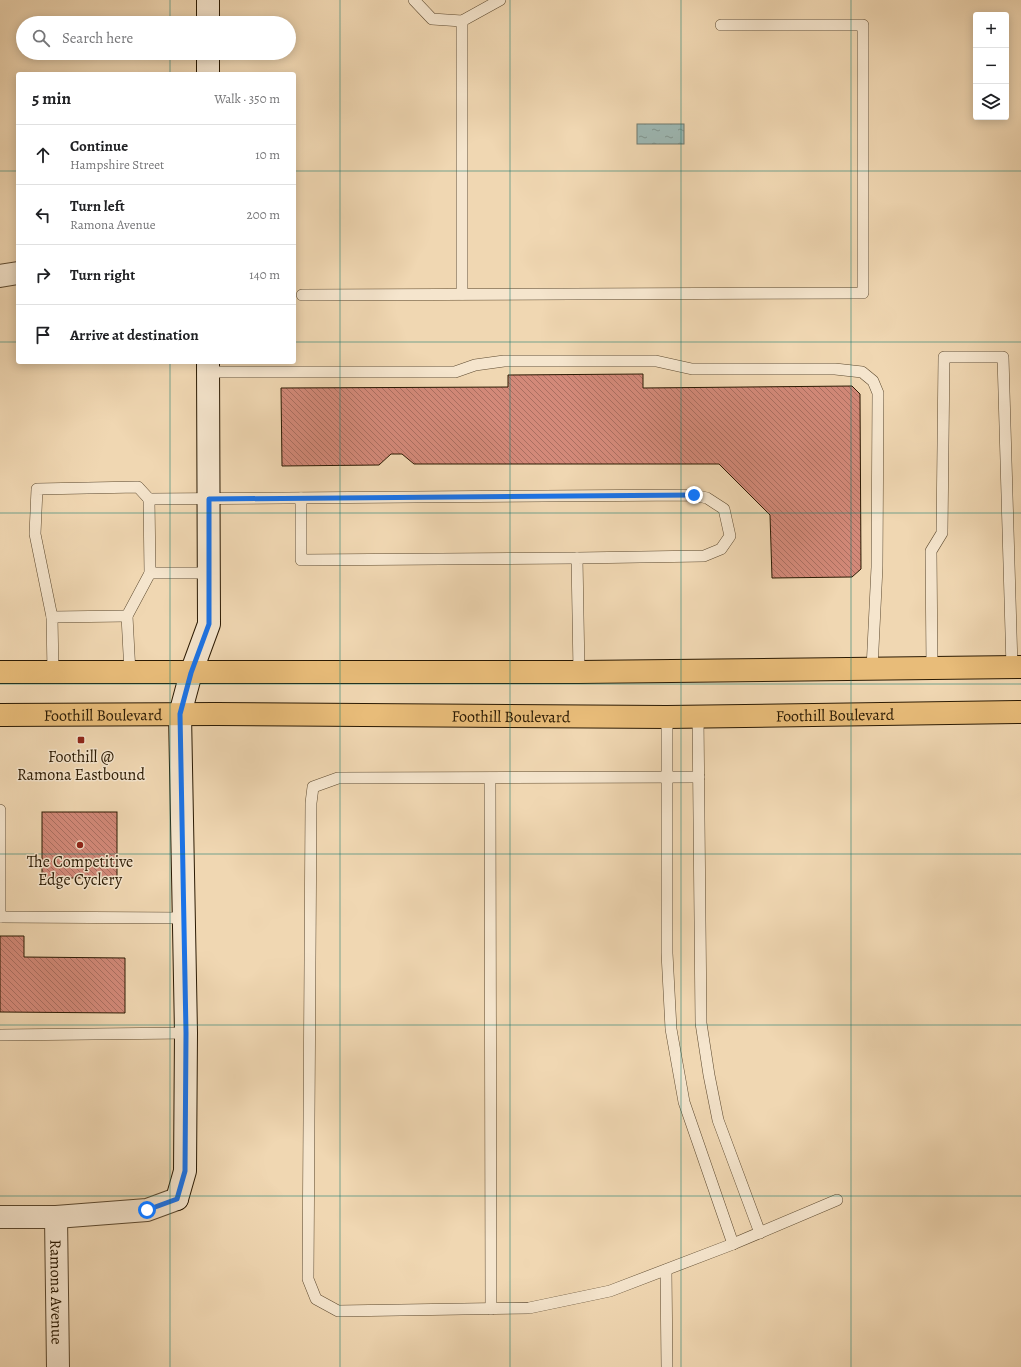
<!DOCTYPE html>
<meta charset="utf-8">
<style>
:root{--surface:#fff;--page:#f6f6f6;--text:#202124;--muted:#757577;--line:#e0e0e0}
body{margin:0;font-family:Alegreya,serif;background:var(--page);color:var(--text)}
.controls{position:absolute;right:12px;top:12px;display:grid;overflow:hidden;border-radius:4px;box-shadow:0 2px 10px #0003}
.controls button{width:36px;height:36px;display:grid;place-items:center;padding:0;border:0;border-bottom:1px solid var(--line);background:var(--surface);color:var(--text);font:20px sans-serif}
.stop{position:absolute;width:12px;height:12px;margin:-9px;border:3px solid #1a73e8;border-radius:50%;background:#fff}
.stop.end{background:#1a73e8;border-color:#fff;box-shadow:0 1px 4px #0008}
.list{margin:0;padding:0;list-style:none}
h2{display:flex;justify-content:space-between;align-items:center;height:52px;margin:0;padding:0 16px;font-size:17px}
h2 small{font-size:13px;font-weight:400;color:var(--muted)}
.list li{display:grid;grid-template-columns:26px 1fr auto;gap:12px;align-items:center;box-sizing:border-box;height:60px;padding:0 16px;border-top:1px solid var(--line)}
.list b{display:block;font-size:15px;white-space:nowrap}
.list p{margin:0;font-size:13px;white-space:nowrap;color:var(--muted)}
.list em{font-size:13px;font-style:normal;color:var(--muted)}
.icon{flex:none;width:22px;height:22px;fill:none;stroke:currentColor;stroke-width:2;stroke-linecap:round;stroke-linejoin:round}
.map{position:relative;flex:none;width:1021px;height:1367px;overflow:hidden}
.search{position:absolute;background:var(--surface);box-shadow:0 2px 10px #0003;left:16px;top:16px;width:280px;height:44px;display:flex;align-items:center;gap:10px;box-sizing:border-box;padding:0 14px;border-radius:22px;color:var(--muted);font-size:15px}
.panel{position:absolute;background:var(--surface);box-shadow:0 2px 10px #0003;left:16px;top:72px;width:280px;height:292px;border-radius:4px}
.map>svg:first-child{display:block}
.water{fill:url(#water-ripples);stroke:#6f796d}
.building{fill:url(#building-back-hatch);stroke:#2b1a03}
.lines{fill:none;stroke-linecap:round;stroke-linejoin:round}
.lane-casing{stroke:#5c492f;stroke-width:12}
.street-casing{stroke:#5c492f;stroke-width:24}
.secondary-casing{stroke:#2b1a03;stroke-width:24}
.primary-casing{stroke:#2b1a03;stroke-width:24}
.lane{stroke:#f5e5cd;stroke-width:11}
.street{stroke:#f5e5cd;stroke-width:22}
.secondary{stroke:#f5e5cd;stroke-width:22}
.primary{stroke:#e8bc79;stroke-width:22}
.route{stroke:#1a73e8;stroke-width:5}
.grid{fill:none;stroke:#0f766e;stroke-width:1;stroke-opacity:0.55}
.poi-dot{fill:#8f2418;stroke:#f5e5cd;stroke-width:1.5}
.labels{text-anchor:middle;stroke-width:3;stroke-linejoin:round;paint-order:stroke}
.street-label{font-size:16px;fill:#2b1a03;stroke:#f5e5cd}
.poi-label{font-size:16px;fill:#2b1a03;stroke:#f5e5cd}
</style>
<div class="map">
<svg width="1021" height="1367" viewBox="0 0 1021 1367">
<defs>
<pattern id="water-ripples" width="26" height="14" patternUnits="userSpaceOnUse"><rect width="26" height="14" fill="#9db8b4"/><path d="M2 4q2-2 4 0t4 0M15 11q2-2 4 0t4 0" fill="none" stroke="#809590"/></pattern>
<pattern id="building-back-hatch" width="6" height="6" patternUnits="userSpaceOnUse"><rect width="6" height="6" fill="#d38979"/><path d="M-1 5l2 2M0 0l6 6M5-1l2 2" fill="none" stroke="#ab6f61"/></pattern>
</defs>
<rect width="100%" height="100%" fill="#f0d7b2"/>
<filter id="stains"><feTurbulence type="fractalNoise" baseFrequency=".005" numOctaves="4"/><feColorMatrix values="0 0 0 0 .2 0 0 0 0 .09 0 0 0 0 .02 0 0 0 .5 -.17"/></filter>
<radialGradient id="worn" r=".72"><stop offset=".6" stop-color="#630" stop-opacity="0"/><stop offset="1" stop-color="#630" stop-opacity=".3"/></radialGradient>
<!-- water -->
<rect class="water" x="637" y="124" width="47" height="20"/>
<!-- building -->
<g class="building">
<polygon points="643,374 643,388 852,386 860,394 861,569 852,577 772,578 770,515 719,464 414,464 402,454 391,454 379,465 282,466 281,388 508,387 508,375"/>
<rect x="42" y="812" width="75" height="66"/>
<polygon points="0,936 24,936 24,957 125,958 125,1013 0,1012"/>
</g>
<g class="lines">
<!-- lane casing -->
<g class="lane-casing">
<g id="lane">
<polyline points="414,0 432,19 462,21 500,0"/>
<polyline points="462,21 462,294"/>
<polyline points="302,295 863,293 863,25 721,25"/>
<polyline points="208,372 455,372 475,365 504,361 656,361 692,369 835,369 862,372 873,381 878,393 877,567 872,669"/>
<polyline points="301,498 301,560 577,558"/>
<polyline points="150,573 209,573"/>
<polyline points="52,617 35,534 37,489 138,487 149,499"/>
<polyline points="932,668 931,551 942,533 944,357 1003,357 1012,667"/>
<polyline points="53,672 52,617 127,616"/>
<polyline points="130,673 127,616 150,573 149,499 693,495 707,498 724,509 730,536 721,549 704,556 577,558 579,672"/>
<polyline points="698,716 701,1023 709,1075 718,1120 760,1233"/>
<polyline points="667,717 667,953 671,1029 684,1102 733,1244"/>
<polyline points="699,777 338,778 313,787 311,803 308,1279 316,1299 338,1311 529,1308 610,1291 733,1244 837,1200"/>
<polyline points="490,778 491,1309"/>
<polyline points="0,810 0,917"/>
<polyline points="0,917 184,918"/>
<polyline points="0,1035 186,1033"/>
<polyline points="666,1270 667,1367"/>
</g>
</g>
<!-- street casing -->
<g class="street-casing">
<g id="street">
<polyline points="0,276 18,273"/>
<polyline points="0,1217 56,1217 147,1210 177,1199"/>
<path id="s1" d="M 56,1217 L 58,1367"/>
</g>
</g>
<!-- secondary casing -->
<g class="secondary-casing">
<g id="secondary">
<polyline points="208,23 208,0"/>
<polyline points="208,74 208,53"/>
<polyline points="177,1199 185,1171 186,1033 180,714 191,673 209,624 208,362"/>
</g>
</g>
<!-- primary casing -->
<g class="primary-casing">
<g id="primary">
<polyline points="0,672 579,672 1021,667"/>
<path id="s2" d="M 0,715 L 216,714 L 667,717 L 1021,712"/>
</g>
</g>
<!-- lane -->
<use href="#lane" class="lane"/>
<!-- street -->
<use href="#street" class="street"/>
<!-- secondary -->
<use href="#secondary" class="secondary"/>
<!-- primary -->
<use href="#primary" class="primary"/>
</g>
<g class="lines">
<!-- route -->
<polyline class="route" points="147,1210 177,1199 185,1171 186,1033 180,714 191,673 209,624 209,499 694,495"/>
</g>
<!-- grid -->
<path class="grid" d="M 170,0 L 170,23M 340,0 L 340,1367M 510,0 L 510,1367M 681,0 L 681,1367M 851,0 L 851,1367M 170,53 L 170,74M 0,171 L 18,171M 294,171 L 1021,171M 0,342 L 18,342M 294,342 L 1021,342M 170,362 L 170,1367M 0,513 L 1021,513M 0,684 L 1021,684M 0,854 L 1021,854M 0,1025 L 1021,1025M 0,1196 L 1021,1196"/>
<!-- markers -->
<g class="poi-dot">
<rect x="77" y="736" width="8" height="8" rx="2"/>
<circle cx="80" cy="845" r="4"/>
</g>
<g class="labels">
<!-- street labels -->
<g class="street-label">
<text dy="6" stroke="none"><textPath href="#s2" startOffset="835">Foothill Boulevard</textPath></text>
<text dy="6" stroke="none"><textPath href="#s2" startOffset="103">Foothill Boulevard</textPath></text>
<text dy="6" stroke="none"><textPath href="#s2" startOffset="511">Foothill Boulevard</textPath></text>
<text dy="6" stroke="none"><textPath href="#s1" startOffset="75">Ramona Avenue</textPath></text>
</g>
<!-- poi labels -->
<g class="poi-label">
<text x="81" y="762">Foothill @<tspan x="81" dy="18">Ramona Eastbound</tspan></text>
<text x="80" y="867">The Competitive<tspan x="80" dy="18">Edge Cyclery</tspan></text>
</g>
</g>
<rect width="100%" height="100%" filter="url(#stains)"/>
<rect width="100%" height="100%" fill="url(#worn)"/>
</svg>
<div class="controls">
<button>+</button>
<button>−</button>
<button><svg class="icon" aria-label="layers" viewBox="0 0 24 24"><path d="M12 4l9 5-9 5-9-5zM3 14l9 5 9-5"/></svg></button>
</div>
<div class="stop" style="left:147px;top:1210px"></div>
<div class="stop end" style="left:694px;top:495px"></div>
<div class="search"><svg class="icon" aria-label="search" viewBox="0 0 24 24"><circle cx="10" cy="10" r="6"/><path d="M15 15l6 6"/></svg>Search here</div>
<section class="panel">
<h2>5 min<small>Walk · 350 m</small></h2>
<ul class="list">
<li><svg class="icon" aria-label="ahead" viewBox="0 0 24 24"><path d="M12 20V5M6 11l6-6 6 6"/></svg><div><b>Continue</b><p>Hampshire Street</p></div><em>10 m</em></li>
<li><svg class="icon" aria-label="left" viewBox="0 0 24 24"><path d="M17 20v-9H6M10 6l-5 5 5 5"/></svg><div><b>Turn left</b><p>Ramona Avenue</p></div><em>200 m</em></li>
<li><svg class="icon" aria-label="right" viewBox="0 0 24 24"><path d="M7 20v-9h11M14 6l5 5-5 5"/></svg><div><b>Turn right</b></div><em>140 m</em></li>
<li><svg class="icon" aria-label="arrive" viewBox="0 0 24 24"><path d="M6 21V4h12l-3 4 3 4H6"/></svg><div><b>Arrive at destination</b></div></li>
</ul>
</section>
</div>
